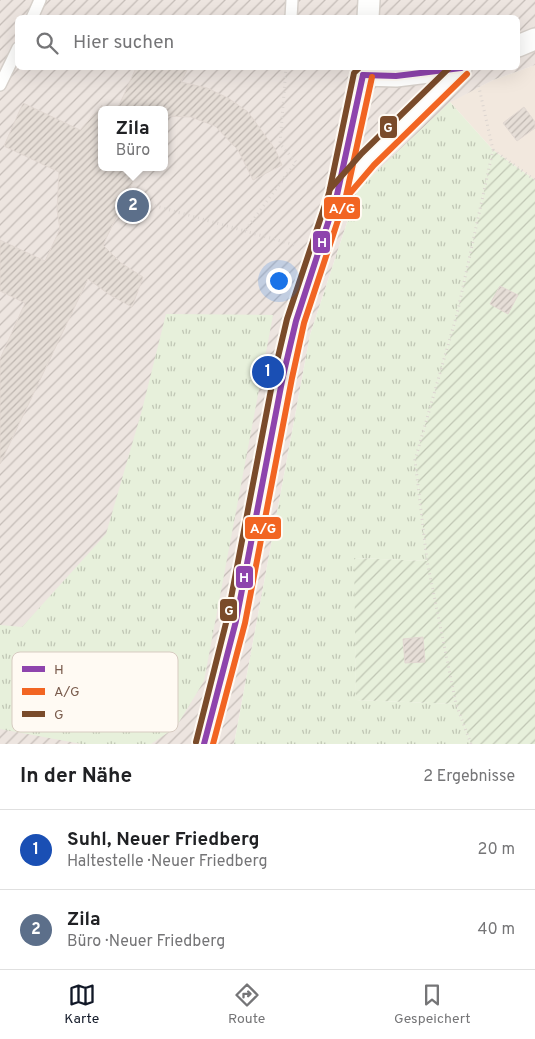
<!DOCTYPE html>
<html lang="de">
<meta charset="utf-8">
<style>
:root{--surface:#fff;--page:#f2f2f2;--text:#202124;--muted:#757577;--line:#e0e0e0;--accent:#111827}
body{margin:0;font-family:Overpass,sans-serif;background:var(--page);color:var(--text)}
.you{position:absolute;left:278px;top:280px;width:18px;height:18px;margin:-12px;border:4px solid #fff;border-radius:50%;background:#1a73e8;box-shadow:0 0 0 8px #1a73e833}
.badge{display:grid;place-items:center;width:32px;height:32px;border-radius:50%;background:var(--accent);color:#fff;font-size:16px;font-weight:700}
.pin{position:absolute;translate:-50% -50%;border:2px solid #fff;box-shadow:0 1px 5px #0006}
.popup{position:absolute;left:98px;top:106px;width:70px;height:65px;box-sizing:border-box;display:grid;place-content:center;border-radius:8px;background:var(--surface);filter:drop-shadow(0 1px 4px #0005);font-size:16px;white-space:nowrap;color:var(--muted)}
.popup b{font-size:19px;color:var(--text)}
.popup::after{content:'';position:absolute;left:50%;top:100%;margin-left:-10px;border:10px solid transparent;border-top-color:var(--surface)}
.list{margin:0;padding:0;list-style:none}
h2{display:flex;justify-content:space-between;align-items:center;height:65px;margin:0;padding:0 20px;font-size:21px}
h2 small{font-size:16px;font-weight:400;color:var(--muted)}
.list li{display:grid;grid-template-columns:32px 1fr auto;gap:15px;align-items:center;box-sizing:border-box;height:80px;padding:0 20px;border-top:1px solid var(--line)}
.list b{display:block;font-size:19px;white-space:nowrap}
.list p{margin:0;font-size:16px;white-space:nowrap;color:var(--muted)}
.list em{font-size:16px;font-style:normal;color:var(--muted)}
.icon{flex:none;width:28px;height:28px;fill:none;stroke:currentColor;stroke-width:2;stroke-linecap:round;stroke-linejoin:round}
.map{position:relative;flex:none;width:535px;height:744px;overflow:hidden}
.search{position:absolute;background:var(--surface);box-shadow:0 5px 20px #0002;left:15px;right:15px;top:15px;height:55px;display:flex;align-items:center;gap:12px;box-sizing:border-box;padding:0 18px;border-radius:8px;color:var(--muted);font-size:19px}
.sheet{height:225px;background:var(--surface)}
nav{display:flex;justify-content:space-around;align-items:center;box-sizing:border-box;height:70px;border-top:1px solid var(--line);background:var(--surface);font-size:14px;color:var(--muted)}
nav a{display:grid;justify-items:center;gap:2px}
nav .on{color:var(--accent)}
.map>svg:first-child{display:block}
.residential{fill:#f2e8de}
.industrial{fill:url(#industrial-furrows);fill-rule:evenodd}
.grass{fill:url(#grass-tufts)}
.garden{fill:url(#garden-furrows)}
.building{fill:url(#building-hatch);stroke:#e2d8d2}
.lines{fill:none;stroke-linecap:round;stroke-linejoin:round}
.service-casing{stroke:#d7d1cb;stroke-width:14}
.minor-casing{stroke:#d7d1cb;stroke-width:24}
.path{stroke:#dcd5d0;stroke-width:3;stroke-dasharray:1 4;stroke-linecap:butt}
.service{stroke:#fefefd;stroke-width:11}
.minor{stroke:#fefefd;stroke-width:21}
.bus-1-casing{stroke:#fffaf3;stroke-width:10}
.bus-2-casing{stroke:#fffaf3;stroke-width:10}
.bus-3-casing{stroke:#fffaf3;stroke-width:10}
.bus-1{stroke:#8e44ad;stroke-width:6}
.bus-2{stroke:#f26522;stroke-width:6}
.bus-3{stroke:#7a4b2a;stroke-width:6}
.key{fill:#fffaf3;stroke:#d7cbc1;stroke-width:1}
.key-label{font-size:14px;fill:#7a5c4d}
.line-badge{stroke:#fffaf3;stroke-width:2}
.badge-label{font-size:14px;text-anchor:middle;font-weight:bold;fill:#fff}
</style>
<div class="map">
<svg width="535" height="744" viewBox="0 0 535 744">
<defs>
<pattern id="industrial-furrows" width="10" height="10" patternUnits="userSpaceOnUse" patternTransform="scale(1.25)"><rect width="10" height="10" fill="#ede5e0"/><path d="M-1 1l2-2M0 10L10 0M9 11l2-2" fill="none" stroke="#c5bdb8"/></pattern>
<pattern id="grass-tufts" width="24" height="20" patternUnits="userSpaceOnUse" patternTransform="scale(1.25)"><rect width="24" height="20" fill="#e7f0db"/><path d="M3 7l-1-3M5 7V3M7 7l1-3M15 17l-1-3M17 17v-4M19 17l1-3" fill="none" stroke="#c0c6b4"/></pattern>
<pattern id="garden-furrows" width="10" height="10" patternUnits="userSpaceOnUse" patternTransform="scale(1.25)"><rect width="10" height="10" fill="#e7f0db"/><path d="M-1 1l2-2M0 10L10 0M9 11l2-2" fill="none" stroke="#c0c6b4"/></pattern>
<pattern id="building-hatch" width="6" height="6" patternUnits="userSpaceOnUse" patternTransform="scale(1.25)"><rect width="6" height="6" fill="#e6ded7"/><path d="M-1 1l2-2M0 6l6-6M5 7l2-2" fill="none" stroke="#bfb7b1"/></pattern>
</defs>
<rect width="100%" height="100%" fill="#f9f5f0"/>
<!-- residential -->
<polygon class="residential" points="535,65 535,180 493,150 450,102 493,80"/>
<!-- industrial -->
<path class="industrial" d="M 0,0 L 535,0 L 535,65 L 493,80 L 451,102 L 358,189 L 310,335 L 234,744 L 0,744 ZM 18,18 L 518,18 L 518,68 L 18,68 ZM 102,110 L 164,110 L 164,167 L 102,167 Z"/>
<!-- grass -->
<g class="grass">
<polygon points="450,102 493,150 457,314 415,460 427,561 355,558 356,700 456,704 471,744 234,744 310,335 358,189"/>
<polygon points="166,314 273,315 204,681 176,727 151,744 82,744 0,729 0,625 22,627 106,534 142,410"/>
</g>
<!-- garden -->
<polygon class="garden" points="493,150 535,180 535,744 471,744 456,704 356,700 354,558 427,561 415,460 457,314"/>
<!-- building -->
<g class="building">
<polygon points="136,68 188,68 181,82 207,88 228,98 248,112 275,149 282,165 253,180 238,150 215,126 191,117 164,116 164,110 117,110"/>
<polygon points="23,103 80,130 102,105 102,167 140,167 103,245 121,263 143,277 132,307 110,295 88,279 0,464 0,359 25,303 0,291 0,240 45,261 60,229 57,210 59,172 4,146"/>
<polygon points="524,107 535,122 535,128 517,141 503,123"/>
<polygon points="500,286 518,295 508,314 490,304"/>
<polygon points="423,637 425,662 405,663 403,639"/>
</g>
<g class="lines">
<!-- service casing -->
<g class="service-casing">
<g id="service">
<polyline points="32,18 40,0"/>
<polyline points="291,18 292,0"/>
<polyline points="0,85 18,48"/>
</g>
</g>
<!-- minor casing -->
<g class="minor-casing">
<g id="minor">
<polyline points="368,18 369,0"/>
<polyline points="518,46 535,39"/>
<polyline points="363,75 396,76 461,68"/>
<polyline points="339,192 368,159 459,68"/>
<polyline points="204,744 236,621 283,376 296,321 337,195 364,68"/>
</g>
</g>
<!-- path -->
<g class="path">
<polyline points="493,150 535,180"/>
<polyline points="145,203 245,231 296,162 280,144 286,68"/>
<polyline points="245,231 295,245"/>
<polyline points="471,744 456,704 427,561 415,460 457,314 493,150 478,83"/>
</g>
<!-- service -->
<use href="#service" class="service"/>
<!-- minor -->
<use href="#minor" class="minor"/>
<!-- bus-1 casing -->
<g class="bus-1-casing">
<g id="bus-1">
<polyline points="363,75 396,76 461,68"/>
<polyline points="204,744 236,621 283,376 296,321 337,195 363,75"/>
</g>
</g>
<!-- bus-2 casing -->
<g class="bus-2-casing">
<g id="bus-2">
<polyline points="346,196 372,77"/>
<polyline points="213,744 245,623 292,378 304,323 345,199 374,165 467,74"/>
</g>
</g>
<!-- bus-3 casing -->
<g class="bus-3-casing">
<g id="bus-3">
<polyline points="330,189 362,153 449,68"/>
<polyline points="196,742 227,619 274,374 287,319 329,193 354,73 359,68"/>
</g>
</g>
<!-- bus-1 -->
<use href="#bus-1" class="bus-1"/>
<!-- bus-2 -->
<use href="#bus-2" class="bus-2"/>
<!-- bus-3 -->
<use href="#bus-3" class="bus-3"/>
</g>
<!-- legend -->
<rect x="12" y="652" width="166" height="80" rx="8" class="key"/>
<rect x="22" y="666" width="23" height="6" fill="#8e44ad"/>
<rect x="22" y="688" width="23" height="7" fill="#f26522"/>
<rect x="22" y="711" width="23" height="6" fill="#7a4b2a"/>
<g class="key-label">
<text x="54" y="674">H</text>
<text x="54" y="696">A/G</text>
<text x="54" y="719">G</text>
</g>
<g class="line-badge">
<rect x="379" y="115" width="19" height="24" rx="5" fill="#7a4b2a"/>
<rect x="323" y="196" width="38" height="24" rx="5" fill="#f26522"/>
<rect x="312" y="230" width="19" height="24" rx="5" fill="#8e44ad"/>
<rect x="244" y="516" width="38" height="24" rx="5" fill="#f26522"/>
<rect x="235" y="565" width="19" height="24" rx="5" fill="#8e44ad"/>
<rect x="219" y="598" width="19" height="24" rx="5" fill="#7a4b2a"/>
</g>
<g class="badge-label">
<text x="388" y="132">G</text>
<text x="342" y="213">A/G</text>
<text x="322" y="247">H</text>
<text x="263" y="533">A/G</text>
<text x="244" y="582">H</text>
<text x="229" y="615">G</text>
</g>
</svg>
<div class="you"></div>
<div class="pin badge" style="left:268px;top:372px;background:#1a4fb4">1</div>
<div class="pin badge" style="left:133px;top:206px;background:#5c6f8a">2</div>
<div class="popup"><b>Zila</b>Büro</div>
<div class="search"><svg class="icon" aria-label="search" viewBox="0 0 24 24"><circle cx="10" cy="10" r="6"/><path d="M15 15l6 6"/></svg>Hier suchen</div>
</div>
<section class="sheet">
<h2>In der Nähe<small>2 Ergebnisse</small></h2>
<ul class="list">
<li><span class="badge" style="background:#1a4fb4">1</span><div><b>Suhl, Neuer Friedberg</b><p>Haltestelle · Neuer Friedberg</p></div><em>20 m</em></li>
<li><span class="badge" style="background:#5c6f8a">2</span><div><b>Zila</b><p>Büro · Neuer Friedberg</p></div><em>40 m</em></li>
</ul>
</section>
<nav>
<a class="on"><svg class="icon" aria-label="map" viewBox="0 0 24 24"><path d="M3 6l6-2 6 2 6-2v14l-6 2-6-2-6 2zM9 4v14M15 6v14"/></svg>Karte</a>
<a><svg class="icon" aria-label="directions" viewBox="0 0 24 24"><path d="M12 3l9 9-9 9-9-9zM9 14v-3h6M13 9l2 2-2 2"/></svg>Route</a>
<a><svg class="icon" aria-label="saved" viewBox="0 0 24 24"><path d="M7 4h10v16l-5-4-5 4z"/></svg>Gespeichert</a>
</nav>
